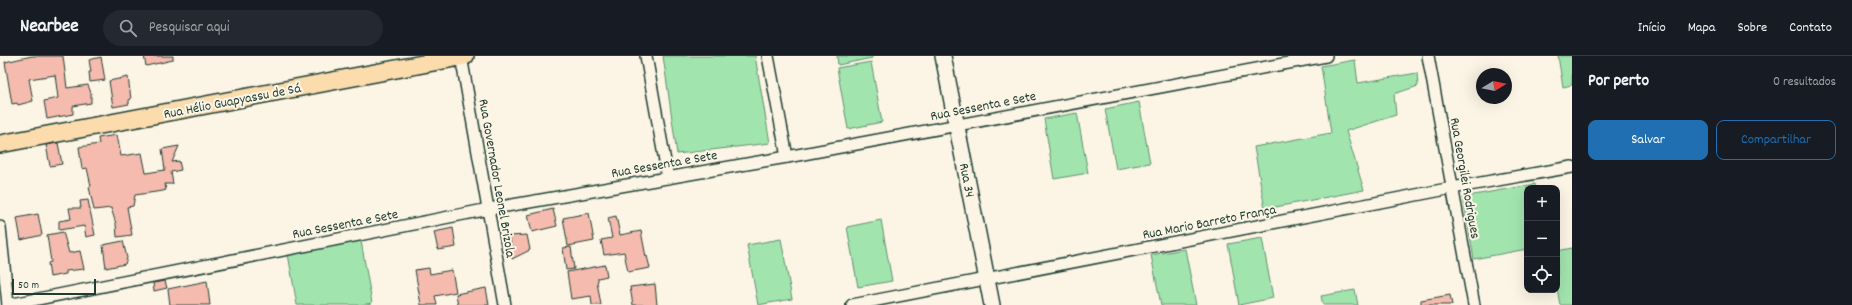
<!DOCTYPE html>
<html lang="pt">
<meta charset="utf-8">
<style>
:root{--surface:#171b24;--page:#242831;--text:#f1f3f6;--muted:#9ea1a6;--line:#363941;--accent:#1f6fb2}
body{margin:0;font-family:Dekko,sans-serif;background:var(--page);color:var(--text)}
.controls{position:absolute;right:12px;bottom:12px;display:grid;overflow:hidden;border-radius:8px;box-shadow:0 4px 16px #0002}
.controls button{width:36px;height:36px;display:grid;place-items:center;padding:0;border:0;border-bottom:1px solid var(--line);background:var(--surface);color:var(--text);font:20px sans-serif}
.compass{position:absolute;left:1476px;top:12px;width:36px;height:36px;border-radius:50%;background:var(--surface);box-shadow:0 4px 16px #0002;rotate:80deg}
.scale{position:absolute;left:12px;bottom:10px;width:84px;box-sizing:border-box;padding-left:4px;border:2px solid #1f3d34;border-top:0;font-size:11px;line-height:14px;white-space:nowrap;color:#1f3d34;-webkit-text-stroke:3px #fcf5e5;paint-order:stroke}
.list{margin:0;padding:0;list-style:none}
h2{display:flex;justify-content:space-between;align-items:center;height:52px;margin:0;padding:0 16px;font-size:17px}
h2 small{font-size:13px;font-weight:400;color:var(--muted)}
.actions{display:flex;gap:8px;padding:12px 16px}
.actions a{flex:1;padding:9px 0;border:1px solid var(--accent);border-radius:8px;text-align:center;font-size:14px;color:var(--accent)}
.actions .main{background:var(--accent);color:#fff}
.icon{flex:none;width:22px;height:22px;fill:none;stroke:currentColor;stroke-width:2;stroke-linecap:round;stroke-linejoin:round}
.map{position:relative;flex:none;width:1572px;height:249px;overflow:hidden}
header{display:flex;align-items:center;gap:24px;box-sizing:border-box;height:56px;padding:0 20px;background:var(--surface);border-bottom:1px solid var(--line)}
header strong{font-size:19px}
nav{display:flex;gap:22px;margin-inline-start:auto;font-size:14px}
.search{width:280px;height:36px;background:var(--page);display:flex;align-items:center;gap:10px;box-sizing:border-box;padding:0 14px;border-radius:22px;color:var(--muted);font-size:15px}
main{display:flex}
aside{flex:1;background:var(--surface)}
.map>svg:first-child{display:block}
.green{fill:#a2e4ae;stroke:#609071}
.building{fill:#f5bbae;stroke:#1f3d34}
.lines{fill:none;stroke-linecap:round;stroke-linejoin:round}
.street-casing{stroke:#1f3d34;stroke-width:14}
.secondary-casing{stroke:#1f3d34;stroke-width:18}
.primary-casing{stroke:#1f3d34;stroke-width:20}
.street{stroke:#fcf5e5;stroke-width:11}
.secondary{stroke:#fcf5e5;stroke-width:15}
.primary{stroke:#fcdcac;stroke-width:17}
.labels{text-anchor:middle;stroke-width:4;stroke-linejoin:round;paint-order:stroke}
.street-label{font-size:14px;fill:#1f3d34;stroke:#fcf5e5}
</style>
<header>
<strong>Nearbee</strong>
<div class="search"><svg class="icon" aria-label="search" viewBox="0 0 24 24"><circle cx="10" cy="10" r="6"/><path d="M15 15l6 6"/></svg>Pesquisar aqui</div>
<nav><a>Início</a><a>Mapa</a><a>Sobre</a><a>Contato</a></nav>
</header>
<main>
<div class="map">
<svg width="1572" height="249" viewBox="0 0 1572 249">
<rect width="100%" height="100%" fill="#fcf5e5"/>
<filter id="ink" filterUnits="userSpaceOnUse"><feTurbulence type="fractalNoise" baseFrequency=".025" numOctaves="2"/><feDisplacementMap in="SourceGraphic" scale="8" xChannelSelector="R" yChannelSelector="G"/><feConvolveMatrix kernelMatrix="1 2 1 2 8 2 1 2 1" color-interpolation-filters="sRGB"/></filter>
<g filter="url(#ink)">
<!-- green -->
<g class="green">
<polygon points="663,0 755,0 770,87 677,98"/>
<polygon points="837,0 872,0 872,2 838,9"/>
<polygon points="1558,0 1572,0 1572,29 1563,31"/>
<polygon points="1355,4 1358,27 1417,17 1418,30 1394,38 1396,59 1346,75 1364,134 1265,153 1254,91 1331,77 1321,10"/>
<polygon points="871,6 882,66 848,73 837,12"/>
<polygon points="1139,46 1150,107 1116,113 1105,53"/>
<polygon points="1077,57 1088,117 1054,123 1044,63"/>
<polygon points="1535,128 1536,132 1527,132 1527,193 1474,203 1463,141"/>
<polygon points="881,164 892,225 858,231 847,171"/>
<polygon points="1262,182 1273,242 1239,249 1228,188"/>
<polygon points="781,183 792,243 758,249 747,189"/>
<polygon points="361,185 372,247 361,249 297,249 288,198"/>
<polygon points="1572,192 1572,249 1560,249 1557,232 1557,195"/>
<polygon points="1185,193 1196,249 1161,249 1151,199"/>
<polygon points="1355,234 1358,249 1323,249 1321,240"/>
</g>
<!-- building -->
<g class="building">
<polygon points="32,0 63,0 67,32 88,29 91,37 91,47 73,50 73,58 47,63 44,45 58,42 55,19 29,23 33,45 18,49 17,47 12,48 5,6"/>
<polygon points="144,0 173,0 173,4 146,10"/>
<polygon points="101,1 105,24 90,26 89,16 91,16 89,4"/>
<polygon points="128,21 131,43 129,44 129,48 113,51 109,25"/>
<polygon points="117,79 121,100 142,97 146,117 165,114 162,93 179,90 172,106 179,105 181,114 171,116 173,128 165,128 166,134 163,135 135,139 133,150 127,151 132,179 117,181 116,168 111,152 94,154 89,131 91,130 87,112 82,113 79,91 99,88 98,82"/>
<polygon points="58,87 62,108 50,110 46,89"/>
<polygon points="88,144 95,179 86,181 84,170 59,174 59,165 71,163 69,152 81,152 80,145"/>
<polygon points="553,153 557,170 532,176 528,159"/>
<polygon points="589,157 594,185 568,190 563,162"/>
<polygon points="38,158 42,179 21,184 17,162"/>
<polygon points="616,160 620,179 641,175 646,201 647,200 650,212 628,216 624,196 604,199 601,184 612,182 608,162"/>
<polygon points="453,172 456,191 438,194 434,176"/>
<polygon points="63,176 69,197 80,195 84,213 66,215 66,218 50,221 48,207 51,206 47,179"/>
<polygon points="527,179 530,194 512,203 510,180"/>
<polygon points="123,185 127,202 125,208 106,212 103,189"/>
<polygon points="571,191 574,213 566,214 563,192"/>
<polygon points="605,209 607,220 598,222 598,225 597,226 601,249 592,249 591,240 571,243 567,216"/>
<polygon points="429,212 430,218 452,214 456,236 435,240 437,249 421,249 415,214"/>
<polygon points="165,225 167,232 154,235 153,227"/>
<polygon points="207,225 210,249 170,249 168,233"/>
<polygon points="655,228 657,249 633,249 630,231"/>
<polygon points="486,232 489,249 458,249 456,238"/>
<polygon points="1450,239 1452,249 1421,249 1421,244"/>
</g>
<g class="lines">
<!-- street casing -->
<g class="street-casing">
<g id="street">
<polyline points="461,0 505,249"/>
<polyline points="646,0 668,122"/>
<polyline points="768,0 787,101"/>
<polyline points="1428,0 1474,249"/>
<polyline points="0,171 8,249"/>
<polyline points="8,249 489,153 787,101 1326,0"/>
<polyline points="852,249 1452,132 1572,111"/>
</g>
</g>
<!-- secondary casing -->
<g class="secondary-casing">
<polyline id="secondary" points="943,0 992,249"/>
</g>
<!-- primary casing -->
<g class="primary-casing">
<polyline id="primary" points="0,88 465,0"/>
</g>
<!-- street -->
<use href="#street" class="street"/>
<!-- secondary -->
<use href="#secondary" class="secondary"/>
<!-- primary -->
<use href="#primary" class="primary"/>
</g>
</g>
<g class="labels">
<!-- street labels -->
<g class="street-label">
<text transform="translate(232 44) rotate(-11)" y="5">Rua Hélio Guapyassu de Sá</text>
<text transform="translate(983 49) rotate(-11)" y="5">Rua Sessenta e Sete</text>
<text transform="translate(664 107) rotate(-10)" y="5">Rua Sessenta e Sete</text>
<text transform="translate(498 122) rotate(80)" y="5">Rua Governador Leonel Brizola</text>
<text transform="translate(1466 122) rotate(80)" y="5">Rua Georgilei Rodrigues</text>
<text transform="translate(968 124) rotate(79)" y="5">Rua 34</text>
<text transform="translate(1209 165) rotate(-11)" y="5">Rua Mario Barreto França</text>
<text transform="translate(345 167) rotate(-11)" y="5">Rua Sessenta e Sete</text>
</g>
</g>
</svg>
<div class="controls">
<button>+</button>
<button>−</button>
<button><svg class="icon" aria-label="locate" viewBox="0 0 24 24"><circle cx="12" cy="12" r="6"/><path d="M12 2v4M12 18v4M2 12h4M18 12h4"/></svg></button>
</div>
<svg class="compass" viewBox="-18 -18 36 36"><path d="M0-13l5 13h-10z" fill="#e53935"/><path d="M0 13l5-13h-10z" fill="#9ea1a6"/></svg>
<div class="scale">50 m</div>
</div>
<aside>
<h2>Por perto<small>0 resultados</small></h2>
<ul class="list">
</ul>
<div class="actions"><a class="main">Salvar</a><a>Compartilhar</a></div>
</aside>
</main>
